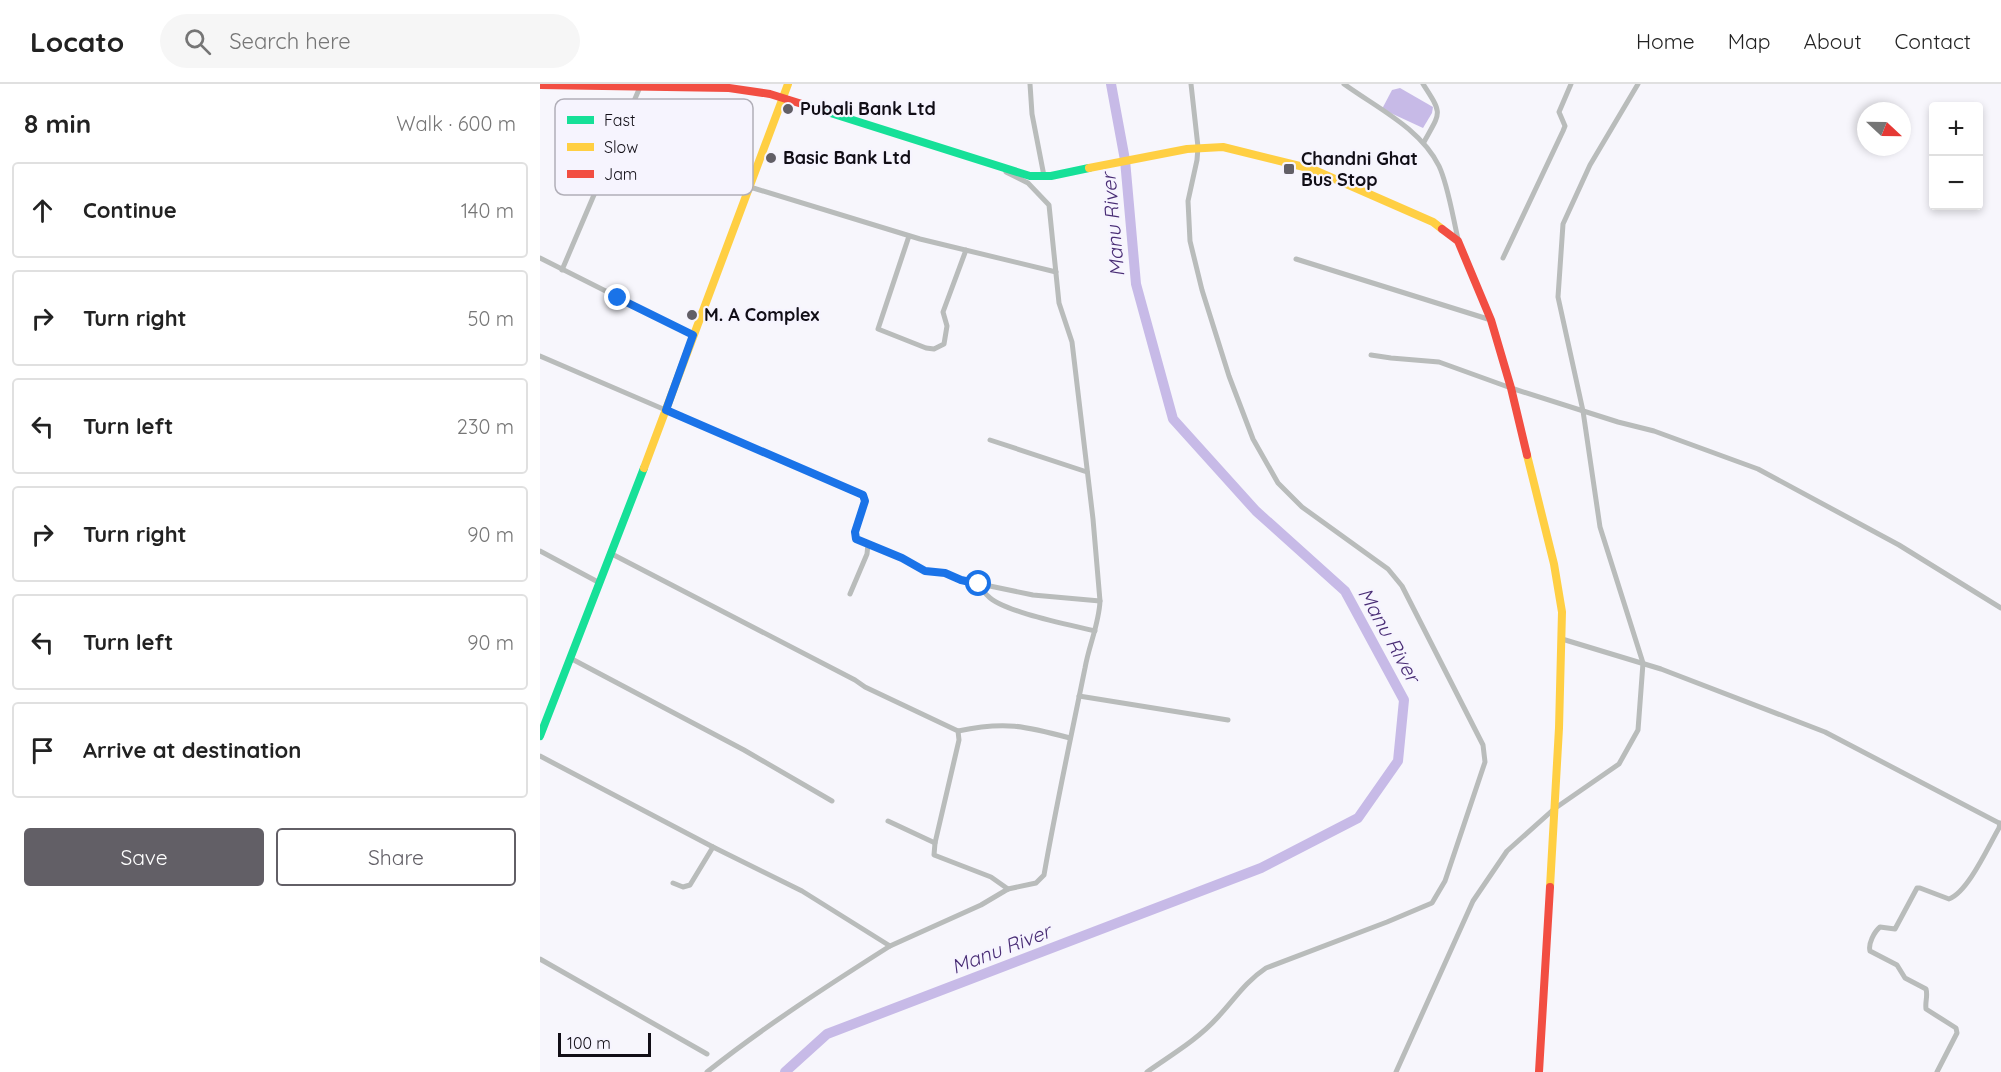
<!DOCTYPE html>
<meta charset="utf-8">
<style>
:root{--surface:#fff;--page:#f6f6f6;--text:#222;--muted:#767676;--line:#e0e0e0;--accent:#625f66}
body{margin:0;font-family:Quicksand,sans-serif;background:var(--page);color:var(--text)}
.controls{position:absolute;right:18px;top:18px;display:grid;overflow:hidden;border-radius:6px;box-shadow:0 3px 9px #0003}
.controls button{width:54px;height:54px;display:grid;place-items:center;padding:0;border:0;border-bottom:2px solid var(--line);background:var(--surface);color:var(--text);font:30px sans-serif}
.compass{position:absolute;left:1317px;top:18px;width:54px;height:54px;border-radius:50%;background:var(--surface);box-shadow:0 3px 9px #0003;rotate:112deg}
.scale{position:absolute;left:18px;bottom:15px;width:93px;box-sizing:border-box;padding-left:6px;border:3px solid #110e16;border-top:0;font-size:16px;line-height:21px;white-space:nowrap;color:#110e16;-webkit-text-stroke:4px #f6f4fe;paint-order:stroke}
.stop{position:absolute;width:18px;height:18px;margin:-14px;border:4px solid #1a73e8;border-radius:50%;background:#fff}
.stop.end{background:#1a73e8;border-color:#fff;box-shadow:0 2px 6px #0008}
.list{margin:0;padding:0;list-style:none}
h2{display:flex;justify-content:space-between;align-items:center;height:78px;margin:0;padding:0 24px;font-size:26px}
h2 small{font-size:20px;font-weight:400;color:var(--muted)}
.list li{display:grid;grid-template-columns:39px 1fr auto;gap:18px;align-items:center;box-sizing:border-box;height:96px;margin:0 12px 12px;padding:0 12px;border:2px solid var(--line);border-radius:6px}
.list b{display:block;font-size:22px;white-space:nowrap}
.list em{font-size:20px;font-style:normal;color:var(--muted)}
.actions{display:flex;gap:12px;padding:18px 24px}
.actions a{flex:1;padding:14px 0;border:2px solid var(--accent);border-radius:6px;text-align:center;font-size:21px;color:var(--accent)}
.actions .main{background:var(--accent);color:#fff}
.icon{flex:none;width:33px;height:33px;fill:none;stroke:currentColor;stroke-width:2;stroke-linecap:round;stroke-linejoin:round}
.map{position:relative;flex:none;width:1461px;height:988px;overflow:hidden}
header{display:flex;align-items:center;gap:36px;box-sizing:border-box;height:84px;padding:0 30px;background:var(--surface);border-bottom:2px solid var(--line)}
header strong{font-size:28px}
nav{display:flex;gap:33px;margin-inline-start:auto;font-size:21px}
.search{width:420px;height:54px;background:var(--page);display:flex;align-items:center;gap:15px;box-sizing:border-box;padding:0 21px;border-radius:33px;color:var(--muted);font-size:22px}
main{display:flex}
aside{flex:1;background:var(--surface)}
.map>svg:first-child{display:block}
.water{fill:#c7bae7}
.lines{fill:none;stroke-linecap:round;stroke-linejoin:round}
.river{stroke:#c7bae7;stroke-width:10}
.street{stroke:#b9bcbb;stroke-width:5}
.fast{stroke:#16e098;stroke-width:8}
.slow{stroke:#ffcf43;stroke-width:8}
.jam{stroke:#f24e42;stroke-width:8}
.route{stroke:#1a73e8;stroke-width:8}
.poi-dot{fill:#625f66;stroke:#f6f4fe;stroke-width:2}
.labels{text-anchor:middle;stroke-width:4.5;stroke-linejoin:round;paint-order:stroke}
.poi-label{font-size:18px;font-weight:bold;fill:#110e16;stroke:#f6f4fe;text-anchor:start}
.water-label{font-size:20px;font-style:italic;fill:#492d75;stroke:#f6f4fe}
.key{fill:#f6f4fe;stroke:#b1afb8;stroke-width:1.5}
.key-label{font-size:16px;fill:#110e16}
</style>
<header>
<strong>Locato</strong>
<div class="search"><svg class="icon" aria-label="search" viewBox="0 0 24 24"><circle cx="10" cy="10" r="6"/><path d="M15 15l6 6"/></svg>Search here</div>
<nav><a>Home</a><a>Map</a><a>About</a><a>Contact</a></nav>
</header>
<main>
<aside>
<h2>8 min<small>Walk · 600 m</small></h2>
<ul class="list">
<li><svg class="icon" aria-label="ahead" viewBox="0 0 24 24"><path d="M12 20V5M6 11l6-6 6 6"/></svg><div><b>Continue</b></div><em>140 m</em></li>
<li><svg class="icon" aria-label="right" viewBox="0 0 24 24"><path d="M7 20v-9h11M14 6l5 5-5 5"/></svg><div><b>Turn right</b></div><em>50 m</em></li>
<li><svg class="icon" aria-label="left" viewBox="0 0 24 24"><path d="M17 20v-9H6M10 6l-5 5 5 5"/></svg><div><b>Turn left</b></div><em>230 m</em></li>
<li><svg class="icon" aria-label="right" viewBox="0 0 24 24"><path d="M7 20v-9h11M14 6l5 5-5 5"/></svg><div><b>Turn right</b></div><em>90 m</em></li>
<li><svg class="icon" aria-label="left" viewBox="0 0 24 24"><path d="M17 20v-9H6M10 6l-5 5 5 5"/></svg><div><b>Turn left</b></div><em>90 m</em></li>
<li><svg class="icon" aria-label="arrive" viewBox="0 0 24 24"><path d="M6 21V4h12l-3 4 3 4H6"/></svg><div><b>Arrive at destination</b></div></li>
</ul>
<div class="actions"><a class="main">Save</a><a>Share</a></div>
</aside>
<div class="map">
<svg width="1461" height="988" viewBox="0 0 1461 988">
<rect width="100%" height="100%" fill="#f7f6fc"/>
<!-- water -->
<polygon class="water" points="860,4 893,23 892,29 883,44 842,25 852,6"/>
<g class="lines">
<!-- river -->
<polyline class="river" points="245,988 287,950 721,784 818,734 858,677 864,616 805,507 716,427 633,335 596,200 585,76 571,0"/>
<!-- street -->
<g class="street">
<polyline points="490,0 492,30 504,92"/>
<path d="M 804,0 C 837,24 880,44 899,82 C 908,101 913,134 918,155"/>
<path d="M 883,0 C 903,31 901,27 884,58"/>
<polyline points="210,103 380,155 516,188"/>
<polyline points="369,152 338,245 386,264 394,265 404,260 407,242 403,228 426,166"/>
<polyline points="0,174 153,251"/>
<polyline points="963,174 1023,47 1025,42 1019,28 1031,0"/>
<polyline points="756,175 951,236"/>
<polyline points="22,186 100,3"/>
<polyline points="831,271 851,274 899,278 971,304 1078,338 1114,347 1218,385 1359,461 1461,524"/>
<polyline points="0,272 323,411 325,417 314,448 316,455 362,474 385,487 405,489 421,496 493,511 560,517"/>
<polyline points="450,356 547,388"/>
<polyline points="0,467 58,498"/>
<polyline points="70,469 315,596 325,603 418,647 419,656 395,759 394,771 451,793 468,805"/>
<path d="M 440,500 C 442,504 444,509 448,512 C 463,528 531,541 555,547"/>
<polyline points="310,510 327,470 328,460"/>
<polyline points="1022,555 1121,585 1285,648 1461,740"/>
<polyline points="30,574 204,666 292,717"/>
<polyline points="539,612 688,636"/>
<path d="M 418,647 C 465,637 485,642 530,654"/>
<path d="M 0,672 L 173,763 L 262,807 L 350,862 L 441,821 L 468,805 L 496,799 L 504,791 C 516,722 531,653 545,584 C 549,561 559,540 560,517 L 553,435 L 532,258 L 519,219 L 509,121 L 488,99 L 466,88"/>
<polyline points="348,737 395,759"/>
<polyline points="133,799 143,803 150,801 173,763"/>
<polyline points="0,875 167,970"/>
<path d="M 167,988 C 225,942 287,902 350,862"/>
<path d="M 607,988 C 631,971 657,956 677,934 C 694,916 705,898 726,884 L 847,838 L 892,819 L 905,797 L 945,678 L 943,661 L 862,502 L 848,485 L 762,423 L 738,399 L 713,355 L 689,292 L 662,206 L 650,157 L 648,117 L 657,76 L 658,63 L 651,0"/>
<polyline points="856,988 933,817 967,767 1014,725 1079,680 1098,646 1103,579 1060,443 1043,327 1018,213 1023,140 1050,81 1098,0"/>
<path d="M 1397,988 L 1417,949 L 1416,944 L 1386,925 C 1385,917 1388,912 1386,905 L 1365,894 L 1357,881 L 1330,867 C 1328,860 1334,848 1340,843 L 1355,845 L 1377,804 L 1380,804 L 1409,815 C 1428,808 1448,763 1459,744 L 1460,739"/>
</g>
<!-- fast -->
<g class="fast">
<polyline points="262,20 490,92 511,92 549,84"/>
<polyline points="0,652 104,384"/>
</g>
<!-- slow -->
<g class="slow">
<polyline points="549,84 647,65 683,63 772,85 893,138 902,145"/>
<polyline points="987,371 1014,480 1022,528 1019,644 1010,803"/>
<polyline points="104,384 248,0"/>
</g>
<!-- jam -->
<g class="jam">
<polyline points="0,1 189,4 230,10 262,20"/>
<polyline points="902,145 918,157 951,236 971,304 987,371"/>
<polyline points="999,988 1010,803"/>
</g>
</g>
<g class="lines">
<!-- route -->
<polyline class="route" points="78,214 153,251 126,326 323,411 325,417 315,448 316,455 362,474 385,487 405,489 421,496 439,500"/>
</g>
<!-- markers -->
<g class="poi-dot">
<circle cx="248" cy="25" r="6"/>
<circle cx="231" cy="74" r="6"/>
<rect x="743" y="79" width="12" height="12" rx="3"/>
<circle cx="152" cy="231" r="6"/>
</g>
<g class="labels">
<!-- poi labels -->
<g class="poi-label">
<text x="260" y="31">Pubali Bank Ltd</text>
<text x="243" y="80">Basic Bank Ltd</text>
<text x="761" y="81">Chandni Ghat<tspan x="761" dy="21">Bus Stop</tspan></text>
<text x="164" y="237">M. A Complex</text>
</g>
<!-- water labels -->
<g class="water-label">
<text transform="translate(573 141) rotate(-95)" y="7">Manu River</text>
<text transform="translate(849 551) rotate(61)" y="7">Manu River</text>
<text transform="translate(461 865) rotate(-21)" y="7">Manu River</text>
</g>
</g>
<!-- legend -->
<rect x="15" y="15" width="198" height="96" rx="9" class="key"/>
<rect x="27" y="32" width="27" height="8" fill="#16e098"/>
<rect x="27" y="59" width="27" height="8" fill="#ffcf43"/>
<rect x="27" y="86" width="27" height="8" fill="#f24e42"/>
<g class="key-label">
<text x="64" y="42">Fast</text>
<text x="64" y="69">Slow</text>
<text x="64" y="96">Jam</text>
</g>
</svg>
<div class="controls">
<button>+</button>
<button>−</button>
</div>
<svg class="compass" viewBox="-18 -18 36 36"><path d="M0-13l5 13h-10z" fill="#e53935"/><path d="M0 13l5-13h-10z" fill="#767676"/></svg>
<div class="scale">100 m</div>
<div class="stop" style="left:439px;top:500px"></div>
<div class="stop end" style="left:78px;top:214px"></div>
</div>
</main>
